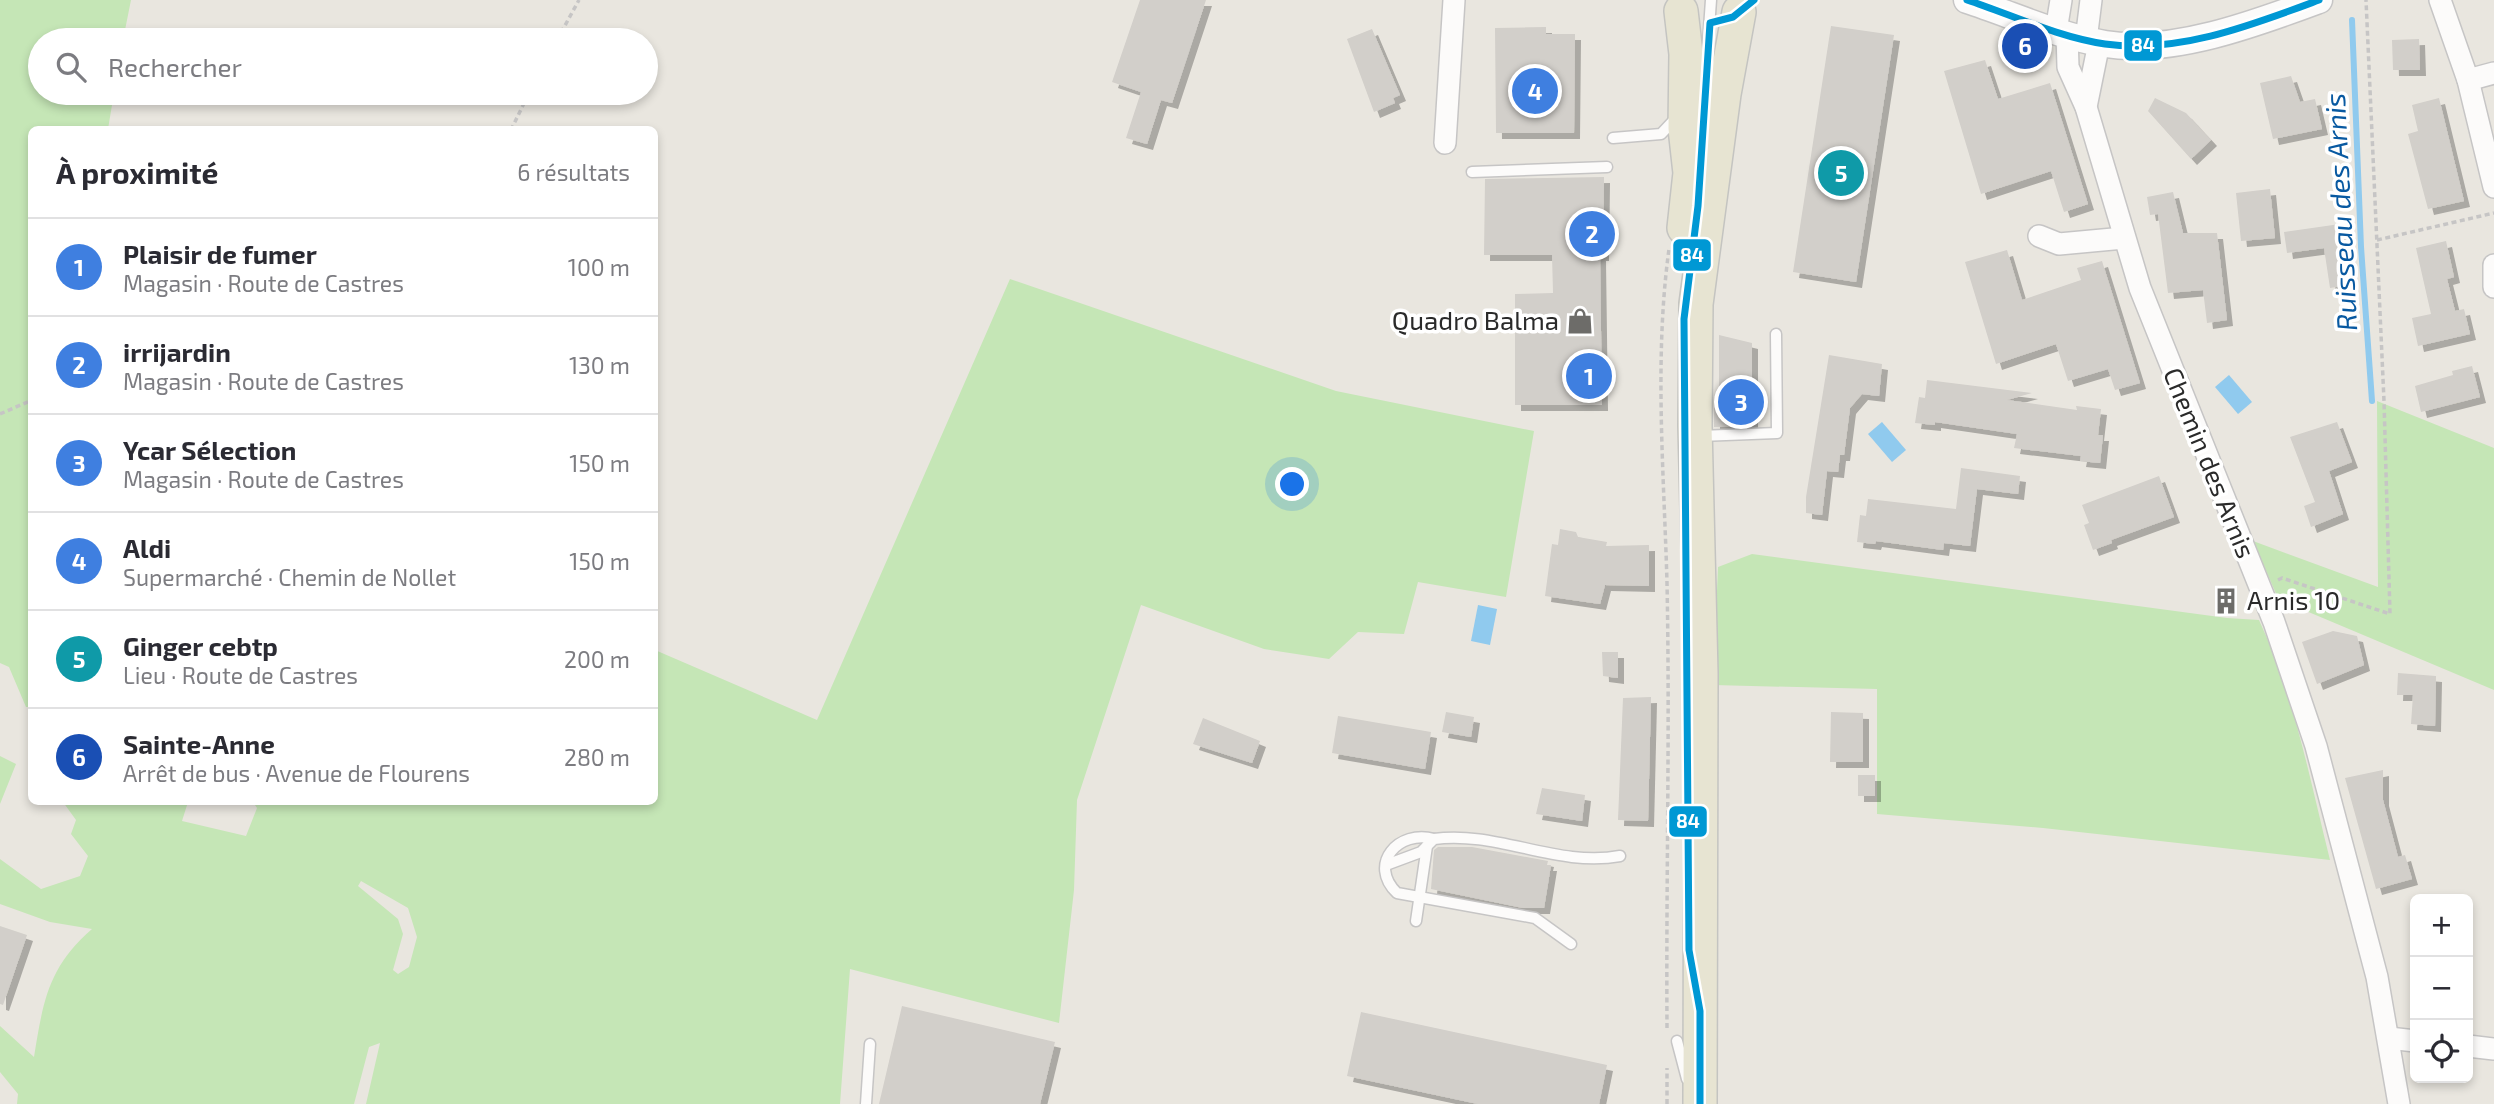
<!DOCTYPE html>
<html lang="fr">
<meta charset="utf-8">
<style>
:root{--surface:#fff;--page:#f7f7f7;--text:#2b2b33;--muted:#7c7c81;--line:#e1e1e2;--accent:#2563eb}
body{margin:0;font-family:"Exo 2",sans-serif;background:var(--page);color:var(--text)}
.controls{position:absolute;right:21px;bottom:21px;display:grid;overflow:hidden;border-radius:10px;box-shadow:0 4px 10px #0003}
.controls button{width:63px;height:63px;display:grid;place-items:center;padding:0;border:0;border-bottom:2px solid var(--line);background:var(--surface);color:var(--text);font:35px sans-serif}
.you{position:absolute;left:1293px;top:485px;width:24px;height:24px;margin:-18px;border:5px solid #fff;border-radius:50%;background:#1a73e8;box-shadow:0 0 0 10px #1a73e833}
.badge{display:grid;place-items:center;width:46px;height:46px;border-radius:50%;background:var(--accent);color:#fff;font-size:23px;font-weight:700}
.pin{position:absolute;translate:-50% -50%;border:4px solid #fff;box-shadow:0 2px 7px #0006}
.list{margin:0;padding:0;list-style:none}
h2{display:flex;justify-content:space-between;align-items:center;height:91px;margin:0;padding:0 28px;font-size:30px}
h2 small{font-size:23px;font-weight:400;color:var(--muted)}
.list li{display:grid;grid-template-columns:46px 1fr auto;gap:21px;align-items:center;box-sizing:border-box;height:98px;padding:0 28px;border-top:2px solid var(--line)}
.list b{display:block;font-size:26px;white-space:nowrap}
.list p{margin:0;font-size:23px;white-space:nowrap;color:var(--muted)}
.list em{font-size:23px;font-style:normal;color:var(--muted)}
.icon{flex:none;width:38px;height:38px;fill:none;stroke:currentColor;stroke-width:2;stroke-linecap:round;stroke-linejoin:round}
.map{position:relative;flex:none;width:2494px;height:1104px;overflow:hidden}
.search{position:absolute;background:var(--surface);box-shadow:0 4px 10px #0003;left:28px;top:28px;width:630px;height:77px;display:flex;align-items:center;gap:18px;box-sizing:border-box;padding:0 24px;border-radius:38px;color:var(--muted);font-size:26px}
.panel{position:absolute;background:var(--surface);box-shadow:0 4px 10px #0003;left:28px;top:126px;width:630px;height:679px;border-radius:10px}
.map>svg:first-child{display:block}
.green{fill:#c5e6b6;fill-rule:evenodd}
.water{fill:#90caee}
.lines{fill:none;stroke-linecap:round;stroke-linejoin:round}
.stream{stroke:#90caee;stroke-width:6}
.building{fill:#d2cfca;filter:url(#shadow)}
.service-casing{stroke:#c6c5c5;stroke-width:13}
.minor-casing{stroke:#c6c5c5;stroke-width:24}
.tertiary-casing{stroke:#c6c5c5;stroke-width:29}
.primary-casing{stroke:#c4c4c1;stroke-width:36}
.path{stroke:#c6c5c5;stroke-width:3.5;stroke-dasharray:5 3.5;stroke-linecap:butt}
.service{stroke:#fcfbfa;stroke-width:10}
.minor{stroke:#fcfbfa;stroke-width:21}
.tertiary{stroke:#fcfbfa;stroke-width:26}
.primary{stroke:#e7e4d2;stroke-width:33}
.bus-1-casing{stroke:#fff;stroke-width:12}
.bus-1{stroke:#0098d4;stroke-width:7}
.labels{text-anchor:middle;stroke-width:7;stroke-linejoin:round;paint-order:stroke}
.poi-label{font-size:26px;fill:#2a2a2a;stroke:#fff;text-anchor:end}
.street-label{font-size:26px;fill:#2a2a2a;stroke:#fff}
.water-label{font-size:28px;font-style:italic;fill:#0859a1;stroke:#fff}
.line-badge{stroke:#fff;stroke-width:2.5}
.badge-label{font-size:19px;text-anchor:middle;font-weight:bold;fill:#fff}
</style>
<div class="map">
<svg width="2494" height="1104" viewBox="0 0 2494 1104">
<defs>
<filter id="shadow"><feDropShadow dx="6" dy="6" stdDeviation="0" flood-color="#0004"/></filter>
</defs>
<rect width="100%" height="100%" fill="#e9e6df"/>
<!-- green -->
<g class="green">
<polygon points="0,0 131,0 123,40 40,40 40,93 114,93 108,129 32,130 32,707 26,707 9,667 0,663"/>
<path d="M 1010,279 L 1336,391 L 1534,431 L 1506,597 L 1418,582 L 1404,634 L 1358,632 L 1329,659 L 1264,649 L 1141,605 L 1077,800 L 1074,890 L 1059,1023 L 850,969 L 840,1104 L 366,1104 L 380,1043 L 369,1047 L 354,1104 L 17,1104 L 18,1094 L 0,1072 L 0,1026 L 34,1057 C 43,1002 48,967 92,929 L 50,922 L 0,904 L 0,859 L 41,889 L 80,876 L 88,856 L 71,834 L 76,820 L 63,802 L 188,802 L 182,821 L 246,836 L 257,808 L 253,802 L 654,802 L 655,650 L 817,720 ZM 361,881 L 408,908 L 417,937 L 409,967 L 398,974 L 393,970 L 403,934 L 398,919 L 358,886 Z"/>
<polygon points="2377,401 2494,448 2494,690 2299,608 2284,612 2253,541 2378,587"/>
<path d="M 1752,554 L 2227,618 L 2259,620 C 2294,695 2310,780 2330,860 L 2043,828 L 1877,814 L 1877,689 L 1713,685 L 1718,567 Z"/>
<polygon points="0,756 16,764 0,804"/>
</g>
<!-- water -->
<g class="water">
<polygon points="2229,375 2252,402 2238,414 2215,387"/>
<polygon points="1882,422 1906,450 1892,462 1868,434"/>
<polygon points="1478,605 1497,609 1490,645 1471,641"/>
</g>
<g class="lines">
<!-- stream -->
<polyline class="stream" points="2352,20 2361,247 2372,401"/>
</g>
<!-- building -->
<g class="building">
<polygon points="1140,0 1206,0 1172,103 1161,100 1147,144 1126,138 1141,92 1112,82"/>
<polygon points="1831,26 1894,35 1856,282 1793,272"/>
<polygon points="1546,27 1546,34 1575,34 1574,133 1496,133 1495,28"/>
<polygon points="1372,29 1400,95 1393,98 1395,103 1374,112 1347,39"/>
<polygon points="2419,39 2420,70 2393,70 2392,40"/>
<polygon points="1985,60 1998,99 2050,83 2088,204 2064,212 2051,171 1981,194 1944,71"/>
<polygon points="2291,76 2300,102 2315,99 2322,129 2273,139 2260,83"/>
<polygon points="2155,98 2186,113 2211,140 2191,159 2148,111"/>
<polygon points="2439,98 2464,201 2428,209 2408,134 2418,131 2412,105"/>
<polygon points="1604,177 1603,255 1600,255 1602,405 1515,405 1515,294 1553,293 1552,255 1484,255 1485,179"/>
<polygon points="2270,189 2275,238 2241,241 2236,193"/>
<polygon points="2173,192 2183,233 2217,233 2227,320 2207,323 2203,290 2168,293 2158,214 2150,215 2147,197"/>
<polygon points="2340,224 2349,285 2330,288 2324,248 2287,253 2284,232"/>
<polygon points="2446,241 2454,277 2447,279 2455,311 2464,309 2470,334 2418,346 2412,318 2431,314 2416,248"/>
<polygon points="2007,250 2022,300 2081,280 2077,268 2102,261 2140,383 2115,390 2108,369 2068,381 2056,344 1996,364 1965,262"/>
<polygon points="1719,335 1752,343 1752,426 1714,427 1714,397 1719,396"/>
<polygon points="1829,355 1882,364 1879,396 1862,394 1850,408 1844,455 1840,455 1838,472 1827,471 1822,515 1806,513 1806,497"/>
<polygon points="2472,366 2480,397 2421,412 2415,386 2453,375 2452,371"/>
<polygon points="1927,380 2032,393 2007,400 2077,410 2076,406 2101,409 2098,435 2103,435 2100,463 2080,461 2081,456 2014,448 2017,434 1935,422 1935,425 1915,423 1919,397 1925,398"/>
<polygon points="2337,422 2352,462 2329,471 2343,514 2311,527 2304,506 2315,502 2290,437"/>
<polygon points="1961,468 2020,476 2018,494 1977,489 1970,546 1944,543 1943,550 1876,541 1875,544 1857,542 1860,515 1866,516 1868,499 1956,509"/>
<polygon points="2159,476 2174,517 2111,540 2112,543 2093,550 2084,525 2089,523 2082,505"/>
<polygon points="1560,529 1576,532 1578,537 1607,542 1606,546 1649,545 1649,586 1605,585 1600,604 1545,596 1552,544 1558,545"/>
<polygon points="2333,631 2357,636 2364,665 2317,684 2302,642"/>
<polygon points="1602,652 1618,652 1618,678 1603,676"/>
<polygon points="2398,673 2436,676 2435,726 2411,724 2413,695 2397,695"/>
<polygon points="1651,697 1648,821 1618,820 1623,698"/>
<polygon points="1446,712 1474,717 1471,737 1442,732"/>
<polygon points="1831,712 1863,713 1863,762 1830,762"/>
<polygon points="1338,716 1431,732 1425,769 1332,753"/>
<polygon points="1203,718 1260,741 1252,763 1193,744"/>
<polygon points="2383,770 2383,800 2398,857 2405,855 2412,879 2376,889 2345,778"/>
<rect x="1858" y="775" width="17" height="21"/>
<polygon points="1542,788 1585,795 1582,821 1536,814"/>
<polygon points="1438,847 1472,847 1548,861 1547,865 1551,865 1544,908 1523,908 1431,889 1434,850"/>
<polygon points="0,926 27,935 3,1005 0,1004"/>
<polygon points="902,1006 1055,1042 1040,1104 879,1104"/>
<polygon points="1361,1012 1607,1065 1599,1104 1478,1104 1347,1076"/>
</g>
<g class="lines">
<!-- service casing -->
<g class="service-casing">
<g id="service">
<polyline points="1613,138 1661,134 1677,117"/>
<polyline points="1701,142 1711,0"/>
<polyline points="1472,172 1607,167"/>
<polyline points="1700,436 1777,433 1776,334"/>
<path d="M 1434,839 C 1399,829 1367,864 1397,893 L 1535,918 L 1571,944"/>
<polyline points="1386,865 1421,852 1427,846"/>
<path d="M 1416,921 L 1427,846 L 1434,839 C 1496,830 1558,868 1620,856"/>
<polyline points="1677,1041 1687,1079"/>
<polyline points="866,1104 870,1044"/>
</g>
</g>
<!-- minor casing -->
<g class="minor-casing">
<g id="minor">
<polyline points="2440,0 2468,80 2494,187"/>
<polyline points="2056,31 2061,0"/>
<polyline points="2067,34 2068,67 2086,107 2140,288 2274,622 2316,746 2377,977 2399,1104"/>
<polyline points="2086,40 2091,0"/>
<polyline points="2468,80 2494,73"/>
<polyline points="2086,107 2099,43"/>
<polyline points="1445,143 1454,0"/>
<polyline points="2039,236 2059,244 2124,238"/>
<polyline points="2494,265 2494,287"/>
<polyline points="2389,1038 2415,1041"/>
<polyline points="2468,1046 2494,1049"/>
</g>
</g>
<!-- tertiary casing -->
<g class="tertiary-casing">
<path id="tertiary" d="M 1967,0 C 2013,15 2058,36 2105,44 C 2172,55 2257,23 2319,0"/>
</g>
<!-- primary casing -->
<g class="primary-casing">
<g id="primary">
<polyline points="1681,11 1686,54 1685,128 1690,173 1684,228"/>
<polyline points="1700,1104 1701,673 1695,426 1696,304 1724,94 1739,12"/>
</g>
</g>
<!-- path -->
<g class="path">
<polyline points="557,40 579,0"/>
<polyline points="511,130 529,93"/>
<polyline points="2377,240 2494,213"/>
<polyline points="0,414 32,400"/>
<polyline points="2278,580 2282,578 2390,614 2384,401 2366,0"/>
<path d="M 1667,1028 C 1666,880 1670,731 1667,583 C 1664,473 1654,358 1669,249"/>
<polyline points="1667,1104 1667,1068"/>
</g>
<!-- service -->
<use href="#service" class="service"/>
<!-- minor -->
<use href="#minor" class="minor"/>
<!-- tertiary -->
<use href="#tertiary" class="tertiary"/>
<!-- primary -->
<use href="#primary" class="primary"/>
<!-- bus-1 casing -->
<g class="bus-1-casing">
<g id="bus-1">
<path d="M 1967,0 C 2012,15 2058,37 2105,44 C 2178,54 2252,25 2319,0"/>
<polyline points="1700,1104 1700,1011 1689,950 1684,319 1698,206 1710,23 1733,17 1754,0"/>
</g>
</g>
<!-- bus-1 -->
<use href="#bus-1" class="bus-1"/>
</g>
<!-- icons -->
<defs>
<g id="shop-bare" transform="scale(2.1)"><path d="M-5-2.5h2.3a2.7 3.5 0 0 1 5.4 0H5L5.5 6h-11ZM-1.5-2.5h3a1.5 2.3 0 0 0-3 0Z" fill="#6d6c69" stroke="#fff" stroke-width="2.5" paint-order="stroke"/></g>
<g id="building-bare" transform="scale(2.1)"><path d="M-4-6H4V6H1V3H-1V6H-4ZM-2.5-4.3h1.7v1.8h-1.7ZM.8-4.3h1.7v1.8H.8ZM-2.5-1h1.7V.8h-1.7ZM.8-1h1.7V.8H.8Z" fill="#6d6c69" stroke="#fff" stroke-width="2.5" paint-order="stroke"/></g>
</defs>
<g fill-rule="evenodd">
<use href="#shop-bare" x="1580" y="321"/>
<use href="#building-bare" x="2226" y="601"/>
</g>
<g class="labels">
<!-- poi labels -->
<g class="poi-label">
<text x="1559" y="330">Quadro Balma</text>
<text x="2247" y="610" text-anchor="start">Arnis 10</text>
</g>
<!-- street labels -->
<g class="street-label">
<text transform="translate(2209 463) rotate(68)" y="9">Chemin des Arnis</text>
</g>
<!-- water labels -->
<g class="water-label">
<text transform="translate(2341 212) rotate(-93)" y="10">Ruisseau des Arnis</text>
</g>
</g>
<g class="line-badge">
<rect x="2123" y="29" width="40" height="33" rx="7" fill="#0098d4"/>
<rect x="1672" y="238" width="40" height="34" rx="7" fill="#0098d4"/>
<rect x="1668" y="805" width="40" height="33" rx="7" fill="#0098d4"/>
</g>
<g class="badge-label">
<text x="2143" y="52">84</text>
<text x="1692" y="262">84</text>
<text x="1688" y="828">84</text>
</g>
</svg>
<div class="controls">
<button>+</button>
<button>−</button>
<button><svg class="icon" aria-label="locate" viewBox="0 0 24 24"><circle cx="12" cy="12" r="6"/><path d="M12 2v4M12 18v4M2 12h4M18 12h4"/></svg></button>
</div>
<div class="you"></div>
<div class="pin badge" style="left:1589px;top:376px;background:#3f7fe0">1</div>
<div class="pin badge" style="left:1592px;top:234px;background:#3f7fe0">2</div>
<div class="pin badge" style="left:1741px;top:402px;background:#3f7fe0">3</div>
<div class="pin badge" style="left:1535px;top:91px;background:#3f7fe0">4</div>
<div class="pin badge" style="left:1841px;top:173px;background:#0f9aa8">5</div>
<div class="pin badge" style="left:2025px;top:46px;background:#1a4fb4">6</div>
<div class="search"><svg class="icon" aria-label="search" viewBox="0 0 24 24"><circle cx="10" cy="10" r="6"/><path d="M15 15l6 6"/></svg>Rechercher</div>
<section class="panel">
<h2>À proximité<small>6 résultats</small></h2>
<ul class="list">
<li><span class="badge" style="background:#3f7fe0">1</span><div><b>Plaisir de fumer</b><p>Magasin · Route de Castres</p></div><em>100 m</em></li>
<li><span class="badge" style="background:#3f7fe0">2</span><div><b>irrijardin</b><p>Magasin · Route de Castres</p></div><em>130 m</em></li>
<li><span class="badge" style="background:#3f7fe0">3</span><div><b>Ycar Sélection</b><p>Magasin · Route de Castres</p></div><em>150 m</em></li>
<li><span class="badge" style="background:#3f7fe0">4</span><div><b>Aldi</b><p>Supermarché · Chemin de Nollet</p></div><em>150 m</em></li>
<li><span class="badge" style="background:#0f9aa8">5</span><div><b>Ginger cebtp</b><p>Lieu · Route de Castres</p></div><em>200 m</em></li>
<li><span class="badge" style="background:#1a4fb4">6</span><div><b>Sainte-Anne</b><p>Arrêt de bus · Avenue de Flourens</p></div><em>280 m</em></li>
</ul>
</section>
</div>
